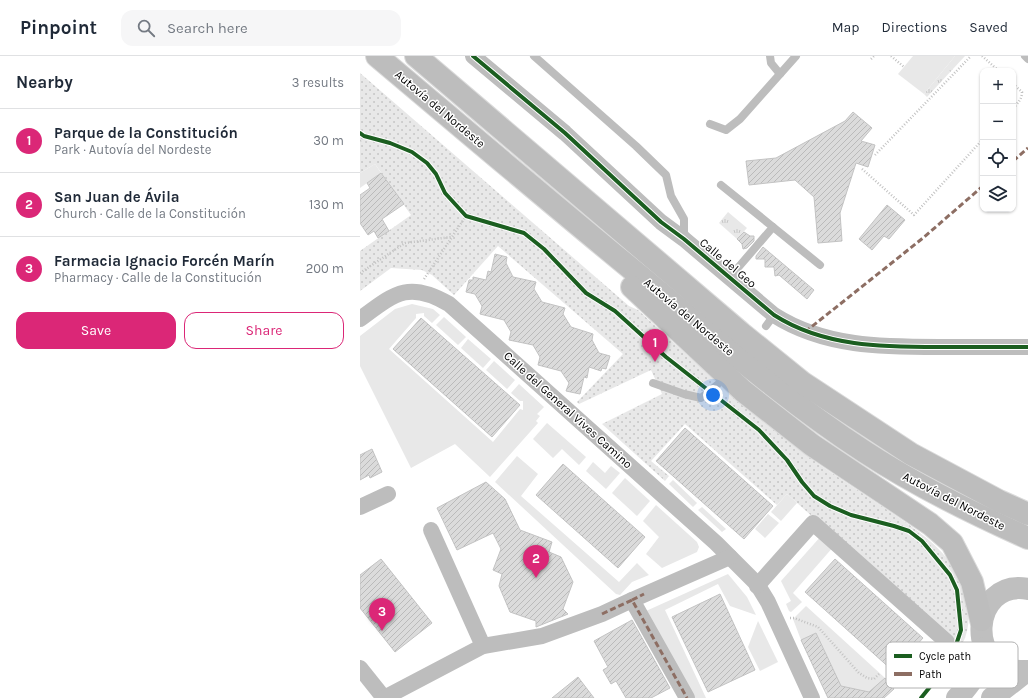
<!DOCTYPE html>
<meta charset="utf-8">
<style>
:root{--surface:#fff;--page:#f6f6f7;--text:#1f2937;--muted:#747a83;--line:#e0e1e3;--accent:#db2777}
body{margin:0;font-family:Karla,sans-serif;background:var(--page);color:var(--text)}
.controls{position:absolute;right:12px;top:12px;display:grid;overflow:hidden;border-radius:8px;box-shadow:0 1px 3px #0004}
.controls button{width:36px;height:36px;display:grid;place-items:center;padding:0;border:0;border-bottom:1px solid var(--line);background:var(--surface);color:var(--text);font:20px sans-serif}
.you{position:absolute;left:353px;top:339px;width:14px;height:14px;margin:-10px;border:3px solid #fff;border-radius:50%;background:#1a73e8;box-shadow:0 0 0 6px #1a73e833}
.badge{display:grid;place-items:center;width:26px;height:26px;border-radius:50%;background:var(--accent);color:#fff;font-size:13px;font-weight:700}
.pin{position:absolute;translate:-50% -33px;filter:drop-shadow(0 1px 2px #0008)}
.pin::after{content:'';position:absolute;top:21px;width:14px;height:12px;background:inherit;clip-path:polygon(0 0,100% 0,50% 100%)}
.list{margin:0;padding:0;list-style:none}
h2{display:flex;justify-content:space-between;align-items:center;height:52px;margin:0;padding:0 16px;font-size:17px}
h2 small{font-size:13px;font-weight:400;color:var(--muted)}
.list li{display:grid;grid-template-columns:26px 1fr auto;gap:12px;align-items:center;box-sizing:border-box;height:64px;padding:0 16px;border-top:1px solid var(--line)}
.list b{display:block;font-size:15px;white-space:nowrap}
.list p{margin:0;font-size:13px;white-space:nowrap;color:var(--muted)}
.list em{font-size:13px;font-style:normal;color:var(--muted)}
.actions{display:flex;gap:8px;padding:12px 16px}
.actions a{flex:1;padding:9px 0;border:1px solid var(--accent);border-radius:12px;text-align:center;font-size:14px;color:var(--accent)}
.actions .main{background:var(--accent);color:#fff}
.icon{flex:none;width:22px;height:22px;fill:none;stroke:currentColor;stroke-width:2;stroke-linecap:round;stroke-linejoin:round}
.map{position:relative;flex:none;width:668px;height:642px;overflow:hidden}
header{display:flex;align-items:center;gap:24px;box-sizing:border-box;height:56px;padding:0 20px;background:var(--surface);border-bottom:1px solid var(--line)}
header strong{font-size:19px}
nav{display:flex;gap:22px;margin-inline-start:auto;font-size:14px}
.search{width:280px;height:36px;background:var(--page);display:flex;align-items:center;gap:10px;box-sizing:border-box;padding:0 14px;border-radius:12px;color:var(--muted);font-size:15px}
main{display:flex}
aside{flex:1;background:var(--surface)}
.map>svg:first-child{display:block}
.grass{fill:url(#grass-tufts)}
.park{fill:url(#park-dots)}
.garden{fill:#e8e8e8}
.building{fill:url(#building-hatch);stroke:#c3c3c3}
.lines{fill:none;stroke-linecap:round;stroke-linejoin:round}
.highway-casing{stroke:#dbdbdb;stroke-width:24}
.path{stroke:#c2c2c2;stroke-width:2.5;stroke-dasharray:1 2;stroke-linecap:butt}
.lane{stroke:#bdbdbd;stroke-width:8}
.street{stroke:#bdbdbd;stroke-width:16}
.secondary{stroke:#bfbfbf;stroke-width:22}
.highway{stroke:#bdbdbd;stroke-width:22}
.quiet{stroke:#8d6e63;stroke-width:3;stroke-dasharray:6 3;stroke-linecap:butt}
.cycleway-casing{stroke:#fff;stroke-width:6}
.cycleway{stroke:#1b5e20;stroke-width:4}
.labels{text-anchor:middle;stroke-width:3;stroke-linejoin:round;paint-order:stroke}
.street-label{font-size:12px;fill:#000;stroke:#fff}
.key{fill:#fff;stroke:#b2b2b2;stroke-width:1}
.key-label{font-size:11px;fill:#000}
</style>
<header>
<strong>Pinpoint</strong>
<div class="search"><svg class="icon" aria-label="search" viewBox="0 0 24 24"><circle cx="10" cy="10" r="6"/><path d="M15 15l6 6"/></svg>Search here</div>
<nav><a>Map</a><a>Directions</a><a>Saved</a></nav>
</header>
<main>
<aside>
<h2>Nearby<small>3 results</small></h2>
<ul class="list">
<li><span class="badge">1</span><div><b>Parque de la Constitución</b><p>Park · Autovía del Nordeste</p></div><em>30 m</em></li>
<li><span class="badge">2</span><div><b>San Juan de Ávila</b><p>Church · Calle de la Constitución</p></div><em>130 m</em></li>
<li><span class="badge">3</span><div><b>Farmacia Ignacio Forcén Marín</b><p>Pharmacy · Calle de la Constitución</p></div><em>200 m</em></li>
</ul>
<div class="actions"><a class="main">Save</a><a>Share</a></div>
</aside>
<div class="map">
<svg width="668" height="642" viewBox="0 0 668 642">
<defs>
<pattern id="grass-tufts" width="24" height="20" patternUnits="userSpaceOnUse"><rect width="24" height="20" fill="#e8e8e8"/><path d="M3 7l-1-3M5 7V3M7 7l1-3M15 17l-1-3M17 17v-4M19 17l1-3" fill="none" stroke="#c5c5c5"/></pattern>
<pattern id="park-dots" width="8" height="8" patternUnits="userSpaceOnUse"><rect width="8" height="8" fill="#e8e8e8"/><path d="M2 2h.1M6 6h.1" fill="none" stroke="#c5c5c5" stroke-width="1.8" stroke-linecap="round"/></pattern>
<pattern id="building-hatch" width="6" height="6" patternUnits="userSpaceOnUse"><rect width="6" height="6" fill="#dbdbdb"/><path d="M-1 1l2-2M0 6l6-6M5 7l2-2" fill="none" stroke="#bababa"/></pattern>
</defs>
<rect width="100%" height="100%" fill="#fff"/>
<!-- grass -->
<g class="grass">
<polygon points="595,0 605,0 567,41 564,38"/>
<polygon points="368,156 387,172 377,183 359,167"/>
</g>
<!-- park -->
<path class="park" d="M 0,17 L 269,250 L 278,254 C 337,308 395,362 460,409 C 481,423 502,437 523,451 C 546,467 572,482 589,505 C 606,529 616,561 602,589 L 589,582 L 427,438 L 417,449 L 325,368 L 291,405 L 309,420 L 305,425 L 242,368 L 302,338 L 291,314 L 219,348 L 217,346 L 263,298 L 138,190 L 94,239 L 72,219 L 62,214 L 31,212 L 0,235 L 0,195 L 51,159 L 15,108 L 0,117 Z"/>
<!-- garden -->
<g class="garden">
<polygon points="553,0 595,0 564,38 538,18"/>
<polygon points="15,108 21,117 0,132 0,117"/>
<polygon points="52,248 73,253 80,259 72,267 64,260 64,257 56,258 56,262 29,293 133,386 160,353 163,354 163,345 160,345 151,337 159,328 184,351 177,358 180,360 176,365 178,367 130,421 95,388 51,412 0,310 0,280 35,253"/>
<polygon points="84,261 106,281 98,289 76,269"/>
<polygon points="108,283 131,303 123,312 101,292"/>
<polygon points="134,305 155,324 147,333 126,314"/>
<polygon points="187,367 226,401 219,409 202,393 193,402 173,383"/>
<polygon points="157,400 178,418 161,440 259,526 277,507 289,519 272,526 260,539 256,538 135,426"/>
<polygon points="233,406 245,417 251,410 260,417 246,433 226,415"/>
<polygon points="265,422 290,445 277,460 252,437"/>
<polygon points="313,424 337,447 333,451 309,428"/>
<polygon points="427,438 437,447 421,465 411,456"/>
<polygon points="296,449 337,486 339,491 337,496 302,512 286,498 299,481 283,465"/>
<polygon points="342,451 366,473 362,476 338,454"/>
<polygon points="408,458 419,467 405,482 395,473"/>
<polygon points="462,479 474,490 433,537 442,546 431,556 429,555 426,548 431,545 421,525"/>
<polygon points="368,518 387,541 396,559 370,550 358,528 305,554 346,642 335,642 286,555"/>
<polygon points="446,550 525,622 509,636 481,632 456,577 441,584 433,563"/>
<polygon points="398,565 418,606 400,615 388,591"/>
</g>
<!-- building -->
<g class="building">
<polygon points="493,56 512,72 501,85 515,89 508,111 496,107 480,157 482,185 458,187 454,141 435,124 389,129 386,105 416,102 485,65"/>
<polygon points="21,117 44,148 22,163 29,175 18,182 14,175 8,179 0,167 0,139 10,132 7,127"/>
<polygon points="527,149 545,164 529,183 524,180 512,194 499,183"/>
<polygon points="384,176 390,180 394,180 394,185 387,192 383,193 382,188 377,183"/>
<polygon points="403,191 454,234 447,243 419,219 415,220 414,211 405,211 405,203 396,203 396,200"/>
<polygon points="135,198 147,201 146,207 153,221 176,226 174,233 182,246 205,252 203,258 211,271 233,278 232,284 239,297 250,300 246,313 242,312 241,315 229,311 227,322 224,321 220,338 206,335 209,327 201,315 178,309 180,301 173,289 149,284 151,276 144,264 120,258 122,250 115,238 106,236 109,224 113,224 113,221 126,224 128,215 131,216"/>
<polygon points="61,262 160,349 132,381 33,293"/>
<polygon points="325,372 413,450 384,483 296,405"/>
<polygon points="12,393 22,416 10,422 9,419 0,424 0,399"/>
<polygon points="203,408 285,481 258,512 176,439"/>
<polygon points="126,426 145,443 160,474 192,486 189,496 201,501 213,526 203,553 208,558 176,571 176,565 150,556 139,530 142,518 133,514 141,493 133,477 97,494 77,452"/>
<polygon points="21,503 72,567 35,596 0,552 0,519"/>
<polygon points="475,503 563,582 533,615 445,536"/>
<polygon points="360,538 395,614 348,636 312,561"/>
<polygon points="272,564 310,632 291,642 266,642 256,625 251,628 243,614 248,611 234,585"/>
<polygon points="456,577 481,630 509,636 525,622 534,633 524,642 468,642 441,584"/>
<polygon points="218,621 234,642 192,642"/>
</g>
<g class="lines">
<!-- highway casing -->
<g class="highway-casing">
<g id="highway">
<path d="M 17,0 C 105,74 192,148 280,220 C 354,281 425,344 505,396 C 557,430 612,457 668,482"/>
<polyline points="56,0 381,277 443,327 551,398 639,445 668,458"/>
<polyline points="272,231 383,335 452,389 570,468 592,487 612,526 621,564"/>
</g>
</g>
<!-- path -->
<g class="path">
<polyline points="531,0 544,11"/>
<polyline points="622,0 639,15"/>
<polyline points="511,3 514,0"/>
<path d="M 653,28 L 662,36 C 662,43 658,47 653,52"/>
<polyline points="0,85 4,80"/>
<polyline points="515,99 611,0"/>
<polyline points="502,113 554,159 623,83"/>
<polyline points="0,217 45,187 91,181"/>
<polyline points="64,223 106,160"/>
<polyline points="430,562 434,562 458,571 499,617 507,622 514,623 519,618"/>
</g>
<!-- lane -->
<g class="lane">
<polyline points="174,0 276,90 306,119 311,140 324,163 324,182"/>
<polyline points="410,0 411,7 420,18"/>
<polyline points="665,0 668,3"/>
<polyline points="350,68 366,74 380,63 436,0"/>
<polyline points="361,129 413,171 370,221"/>
<polyline points="413,171 460,209"/>
<polyline points="406,270 414,259"/>
<polyline points="293,327 324,338 341,342 357,329"/>
</g>
<!-- street -->
<g class="street">
<path d="M 113,0 L 205,77 L 301,166 L 324,183 L 414,259 C 464,291 523,291 579,291 C 609,291 638,291 668,291"/>
<path d="M 0,263 C 34,238 48,224 89,248 L 356,487 L 397,528 L 408,546 L 452,642"/>
<polyline points="0,451 28,438"/>
<polyline points="71,474 123,590"/>
<polyline points="397,530 453,467 587,586"/>
<polyline points="272,544 370,501"/>
<polyline points="0,612 24,642"/>
<polyline points="24,642 123,590 182,580 242,558 272,544 327,642"/>
</g>
<!-- secondary -->
<g class="secondary">
<path d="M 668,533 C 610,522 602,619 668,615"/>
<path d="M 597,642 C 614,625 618,615 624,592"/>
<polyline points="632,642 667,615"/>
</g>
<!-- highway -->
<use href="#highway" class="highway"/>
<!-- quiet -->
<g class="quiet">
<polyline points="653,105 668,92"/>
<polyline points="445,276 563,182 623,130"/>
<polyline points="272,544 284,538"/>
<polyline points="242,558 272,544 327,642"/>
</g>
<!-- cycleway casing -->
<g class="cycleway-casing">
<g id="cycleway">
<path d="M 113,0 L 205,77 L 301,166 L 324,183 L 414,259 C 464,291 523,291 579,291 C 609,291 638,291 668,291"/>
<polyline points="0,77 4,80 30,87 52,96 67,107 76,118 85,137 106,160 164,177 184,193 226,237 255,255 306,301 399,374 427,404 442,426 454,440 470,450 491,459 534,470 549,475 562,485 590,519 597,534 601,574 596,589 586,611 561,642"/>
</g>
</g>
<!-- cycleway -->
<use href="#cycleway" class="cycleway"/>
</g>
<g class="labels">
<!-- street labels -->
<g class="street-label">
<text transform="translate(80 53) rotate(40)" y="4">Autovía del Nordeste</text>
<text transform="translate(368 207) rotate(40)" y="4">Calle del Geo</text>
<text transform="translate(329 261) rotate(40)" y="4">Autovía del Nordeste</text>
<text transform="translate(208 354) rotate(42)" y="4">Calle del General Vives Camino</text>
<text transform="translate(594 445) rotate(27)" y="4">Autovía del Nordeste</text>
</g>
</g>
<!-- legend -->
<rect x="526" y="586" width="132" height="46" rx="6" class="key"/>
<rect x="534" y="598" width="18" height="4" fill="#1b5e20"/>
<rect x="534" y="616" width="18" height="4" fill="#8d6e63"/>
<g class="key-label">
<text x="559" y="604">Cycle path</text>
<text x="559" y="622">Path</text>
</g>
</svg>
<div class="controls">
<button>+</button>
<button>−</button>
<button><svg class="icon" aria-label="locate" viewBox="0 0 24 24"><circle cx="12" cy="12" r="6"/><path d="M12 2v4M12 18v4M2 12h4M18 12h4"/></svg></button>
<button><svg class="icon" aria-label="layers" viewBox="0 0 24 24"><path d="M12 4l9 5-9 5-9-5zM3 14l9 5 9-5"/></svg></button>
</div>
<div class="you"></div>
<div class="pin badge" style="left:295px;top:306px">1</div>
<div class="pin badge" style="left:176px;top:522px">2</div>
<div class="pin badge" style="left:22px;top:575px">3</div>
</div>
</main>
